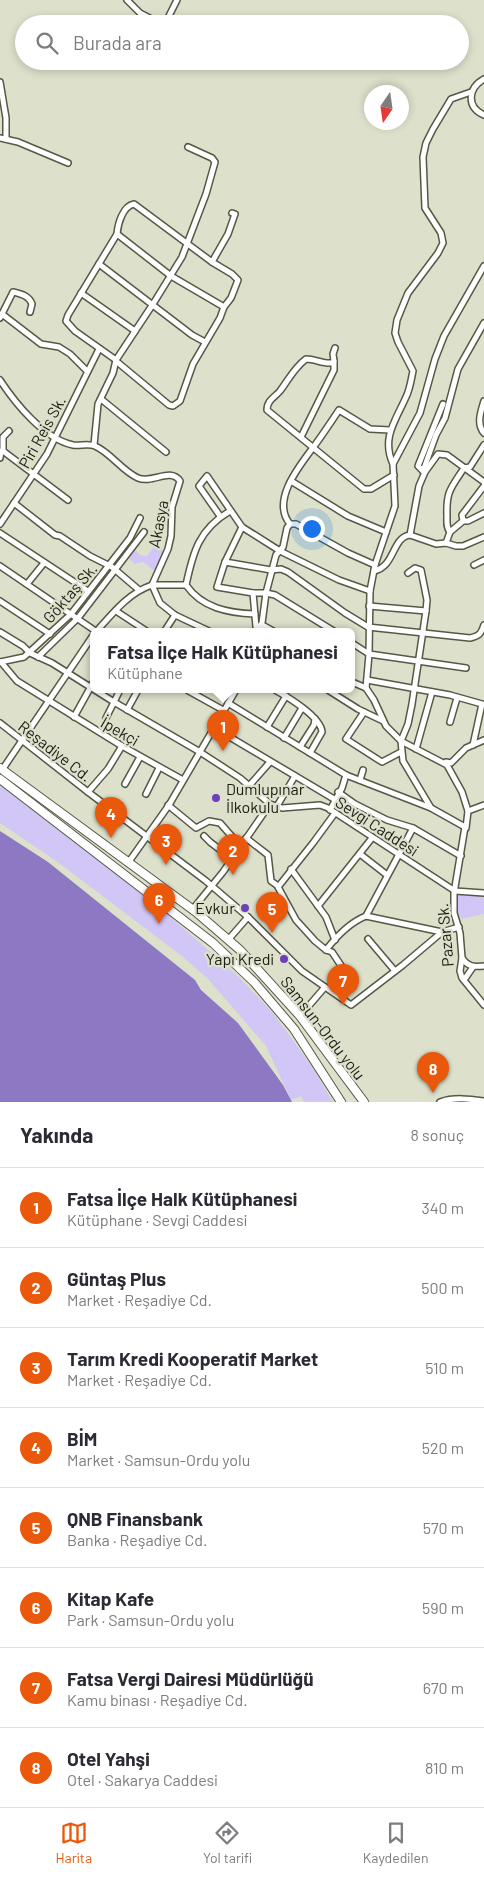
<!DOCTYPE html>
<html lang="tr">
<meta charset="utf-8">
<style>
:root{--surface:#fff;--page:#f7f7f7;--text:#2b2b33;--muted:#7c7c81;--line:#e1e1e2;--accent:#ea580c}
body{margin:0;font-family:Barlow,sans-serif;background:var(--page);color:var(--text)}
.compass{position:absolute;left:364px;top:85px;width:45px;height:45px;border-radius:50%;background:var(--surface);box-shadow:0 2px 8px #0003;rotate:193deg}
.you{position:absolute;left:311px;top:528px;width:18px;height:18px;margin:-12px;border:4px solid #fff;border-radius:50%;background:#1a73e8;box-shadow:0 0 0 8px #1a73e833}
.badge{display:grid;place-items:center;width:32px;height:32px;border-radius:50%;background:var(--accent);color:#fff;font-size:16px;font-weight:700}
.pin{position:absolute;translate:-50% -41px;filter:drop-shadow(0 1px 2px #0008)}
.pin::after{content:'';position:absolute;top:26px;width:18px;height:15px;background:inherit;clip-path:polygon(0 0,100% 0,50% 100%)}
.popup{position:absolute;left:90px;top:628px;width:265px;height:65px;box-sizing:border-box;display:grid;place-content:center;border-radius:8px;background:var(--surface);filter:drop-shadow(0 1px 4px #0005);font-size:16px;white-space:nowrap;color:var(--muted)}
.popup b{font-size:19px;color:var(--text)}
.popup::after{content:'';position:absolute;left:50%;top:100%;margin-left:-10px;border:10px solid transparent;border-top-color:var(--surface)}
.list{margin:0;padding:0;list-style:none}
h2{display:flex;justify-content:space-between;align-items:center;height:65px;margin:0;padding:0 20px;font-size:21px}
h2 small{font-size:16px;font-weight:400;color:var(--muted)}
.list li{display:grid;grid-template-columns:32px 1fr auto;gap:15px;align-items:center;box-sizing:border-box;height:80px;padding:0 20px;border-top:1px solid var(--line)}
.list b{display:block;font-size:19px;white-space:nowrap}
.list p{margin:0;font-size:16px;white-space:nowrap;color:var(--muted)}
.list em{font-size:16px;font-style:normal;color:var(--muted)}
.icon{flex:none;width:28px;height:28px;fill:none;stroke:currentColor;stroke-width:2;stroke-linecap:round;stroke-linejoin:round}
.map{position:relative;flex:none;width:484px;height:1102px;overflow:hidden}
.search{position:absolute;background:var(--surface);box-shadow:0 2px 8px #0003;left:15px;right:15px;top:15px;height:55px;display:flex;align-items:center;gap:12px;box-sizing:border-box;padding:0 18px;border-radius:28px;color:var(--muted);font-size:19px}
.sheet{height:705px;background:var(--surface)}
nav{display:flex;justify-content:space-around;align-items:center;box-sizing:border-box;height:70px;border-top:1px solid var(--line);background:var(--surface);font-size:14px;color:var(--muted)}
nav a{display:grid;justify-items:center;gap:2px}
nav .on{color:var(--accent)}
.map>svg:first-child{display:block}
.green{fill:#d1c6f6}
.water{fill:#8c78c3}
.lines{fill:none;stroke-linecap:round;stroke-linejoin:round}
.minor-casing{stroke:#555845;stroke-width:8}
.highway-casing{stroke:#555845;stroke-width:10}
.minor{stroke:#fff;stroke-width:5}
.highway{stroke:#fff;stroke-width:8}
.poi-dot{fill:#6b40b8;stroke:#dde1cb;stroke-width:2}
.labels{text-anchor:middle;stroke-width:4.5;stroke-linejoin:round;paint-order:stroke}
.street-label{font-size:16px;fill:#1c1d15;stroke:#dde1cb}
.poi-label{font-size:16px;fill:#1c1d15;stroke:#dde1cb;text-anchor:end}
</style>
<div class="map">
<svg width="484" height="1102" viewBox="0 0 484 1102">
<rect width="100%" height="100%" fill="#dde1cb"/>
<!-- green -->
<g class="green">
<polygon points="155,545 164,552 155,571 143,562 135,564 128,558 134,549 140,555 147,556"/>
<polygon points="0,785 141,891 241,979 273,1013 313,1068 333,1102 304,1102 301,1096 291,1100 266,1046 208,979 183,957 59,863 0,823"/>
<polygon points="457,894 484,896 484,914 461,919 458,913"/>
</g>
<!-- water -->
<polygon class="water" points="0,831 48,862 195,980 201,990 238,1023 283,1085 292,1102 0,1102"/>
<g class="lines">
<!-- minor casing -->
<g class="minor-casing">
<g id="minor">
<polyline points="127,0 140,13 161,24 166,22 177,0"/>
<path d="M 484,79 C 468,88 466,107 484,115"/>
<polyline points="0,82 6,118 6,139"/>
<polyline points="0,138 18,142 68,163"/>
<path d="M 117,234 C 118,223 123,206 134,204 L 212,262 L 228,234 L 235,214 L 232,213"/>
<polyline points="212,262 232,274 238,280 231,298 224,307"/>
<polyline points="99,264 192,335 205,342"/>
<polyline points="81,293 135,331"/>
<polyline points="2,314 41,344 59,347 70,354 87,371"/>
<path d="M 0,318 L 13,292 C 22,294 29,296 32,304 L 30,312"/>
<path d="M 335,348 L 333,354 L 334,361 L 332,363 C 323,364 315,359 306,359 C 294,368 289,379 280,391 C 275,397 267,400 267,410 L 364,489 L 371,489 L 394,475"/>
<polyline points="116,360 75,331 66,321 68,315 117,234 171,276 224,307 220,318 193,364 180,401 173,406 169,405 116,361"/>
<path d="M 0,380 C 15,403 44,439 73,445 C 80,446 89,443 95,446 C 111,453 122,471 138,478 C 153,484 170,467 180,481 L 172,507 L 171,536 L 168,549 L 152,585 C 128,593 112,614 96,632"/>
<polyline points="101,399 166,452"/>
<path d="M 484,401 C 481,411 476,424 484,433"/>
<polyline points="301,437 334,370 334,361"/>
<polyline points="94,445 98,404 113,373 116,360 153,304 182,257 206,194 215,162 212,158 188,147"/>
<polyline points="3,451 3,437 9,431"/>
<polyline points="0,458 1,451 3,451 68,500"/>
<path d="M 393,464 C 381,438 396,420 406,397 C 410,389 411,380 413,371 L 398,342 L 395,333 L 397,320 L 408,293 L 438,253 L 443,243 L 441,233 L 425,208 L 423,157 L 426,143 L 433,129 L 451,99 L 471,92"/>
<polyline points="423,471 436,435 445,418 458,369 484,323"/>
<polyline points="424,472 418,466 443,404"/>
<polyline points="291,481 348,516 386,532"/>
<polyline points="484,482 447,455 438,454 425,472 419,486 410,535 436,544 446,543 456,546 463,546 484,537"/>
<polyline points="14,503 55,535 60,536 90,556 112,567 139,590"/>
<path d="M 230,511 C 199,529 193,552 186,585 C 202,608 228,613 255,614"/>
<polyline points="220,516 199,486 207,476 242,527 280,551 339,580 370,591"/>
<polyline points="463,521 462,515 484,486"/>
<polyline points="0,524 47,454 99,349"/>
<polyline points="242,527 225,562 217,587 253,593 266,593 275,595 335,632"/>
<polyline points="450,532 463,521 468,521 484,513"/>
<polyline points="0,533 88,591"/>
<path d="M 446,543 L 450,532 C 446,527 447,522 447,516 C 446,491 451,488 464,468 L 470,467 L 484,445"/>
<path d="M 225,562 L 271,570 L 281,569 L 288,572 L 345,613 L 368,627 L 470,638 C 479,636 481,634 484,625"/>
<path d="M 375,565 L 348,553 L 296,524 L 290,524 C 270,500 301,464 315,445 C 323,434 331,422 339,410 L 370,429 L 390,430"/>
<polyline points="474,565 484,560"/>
<polyline points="0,566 97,632"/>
<path d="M 374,571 C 395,567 392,537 410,535"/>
<polyline points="408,573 415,568 421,570 427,600 426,611 412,704 408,724 401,741 447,765 462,792 468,811"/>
<polyline points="27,584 44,563"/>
<polyline points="186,585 152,585 160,603 175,615 211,632"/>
<polyline points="253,593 256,627 259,628 264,626 275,632"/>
<polyline points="0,601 50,634"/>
<polyline points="369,606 426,611"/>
<polyline points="116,611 148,632"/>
<polyline points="0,632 23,646 30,653 52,663 114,702 200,752 240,778 270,804 282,808 320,805 328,808 455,891 484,893"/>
<polyline points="164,632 175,615"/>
<polyline points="255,632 262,623 266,593 276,555 283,547 287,528 290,524"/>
<polyline points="352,643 369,654 466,668"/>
<polyline points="38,657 78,618 144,532"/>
<polyline points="0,662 24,657 71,614 130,538 140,518"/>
<polyline points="1,662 17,681 122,746 183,780"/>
<polyline points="367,680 450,695 482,704 473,745"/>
<polyline points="352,682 366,688"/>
<polyline points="187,690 223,710"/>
<path d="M 275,690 C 288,697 321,717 322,732 L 310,753"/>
<polyline points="328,690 358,709 383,721"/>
<polyline points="228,703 346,775 431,808"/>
<polyline points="127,710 138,690"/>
<polyline points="364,712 346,739 382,762 401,752"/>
<polyline points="74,717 94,681"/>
<polyline points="106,718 120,690"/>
<polyline points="450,722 457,698"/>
<polyline points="0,723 88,792 206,881 248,917 302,971 351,1005 403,965 442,932 459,927"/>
<polyline points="213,727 334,799"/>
<polyline points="267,727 286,696"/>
<polyline points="284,738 302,708"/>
<polyline points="300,747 314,725 315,719"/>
<polyline points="416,749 432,692"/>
<polyline points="446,762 451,763 466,748 484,740"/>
<polyline points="2,770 94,634"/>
<polyline points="360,780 363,770"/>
<polyline points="125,784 140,757"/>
<polyline points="249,786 270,762"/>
<polyline points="88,792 108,769 122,746"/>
<polyline points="338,792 355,804 387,820 413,828 461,856"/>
<polyline points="146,794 159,768"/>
<polyline points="168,805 196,828 209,821 220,823 241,847"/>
<polyline points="277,806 295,776"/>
<polyline points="330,810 342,788 346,775"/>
<polyline points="465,827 431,808 403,761 401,741 386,726 374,700 366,688 369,654 370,591 375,565 395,506 393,464 420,413 435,359 444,336 484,266"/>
<polyline points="465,827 454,893 454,913 460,933 462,958 460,971 462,978 484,1005"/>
<polyline points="466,828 468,811 484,805"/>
<polyline points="204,836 210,842 232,859"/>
<polyline points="246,838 268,855 271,881 278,886"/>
<polyline points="360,854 387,875"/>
<polyline points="128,863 169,805 236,690"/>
<polyline points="291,869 326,917 335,940"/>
<polyline points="318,906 372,838"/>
<polyline points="192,910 223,872 270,804"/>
<polyline points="366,916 413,828"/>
<polyline points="368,939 395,971"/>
<polyline points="228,940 248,917"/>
<path d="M 326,950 C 336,937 351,922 366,916 L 442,932"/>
<path d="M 462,958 C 468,967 474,967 484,966"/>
<polyline points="464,980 473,967"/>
<polyline points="332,991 339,980 342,967 332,952 326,950 315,941 296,920 278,887 313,843 335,813"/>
<polyline points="300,1016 325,987"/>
<path d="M 440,1102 C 454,1097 470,1099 484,1101"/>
</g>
</g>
<!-- highway casing -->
<g class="highway-casing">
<g id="highway">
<polyline points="0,768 196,912 240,950 300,1016 364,1102"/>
<polyline points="0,779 213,943 254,982 294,1029 341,1102"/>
</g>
</g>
<!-- minor -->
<use href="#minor" class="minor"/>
<!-- highway -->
<use href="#highway" class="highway"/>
</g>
<!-- markers -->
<g class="poi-dot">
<circle cx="216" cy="798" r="5"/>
<circle cx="245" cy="908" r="5"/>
<circle cx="284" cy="959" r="5"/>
</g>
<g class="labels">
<!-- street labels -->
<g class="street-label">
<text transform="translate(42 432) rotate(-61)" y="6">Piri Reis Sk.</text>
<text transform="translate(158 524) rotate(-79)" y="6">Akasya</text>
<text transform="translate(70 593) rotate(-49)" y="6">Göktaş Sk.</text>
<text transform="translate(120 731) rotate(30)" y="6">İpekçi</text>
<text transform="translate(55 751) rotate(38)" y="6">Reşadiye Cd.</text>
<text transform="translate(377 826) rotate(33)" y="6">Sevgi Caddesi</text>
<text transform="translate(445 935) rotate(-95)" y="6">Pazar Sk.</text>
<text transform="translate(323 1028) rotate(52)" y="6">Samsun-Ordu yolu</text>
</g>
<!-- poi labels -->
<g class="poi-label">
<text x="226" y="795" text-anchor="start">Dumlupınar<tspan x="226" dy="18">İlkokulu</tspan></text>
<text x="235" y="914">Evkur</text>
<text x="274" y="965">Yapı Kredi</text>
</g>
</g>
</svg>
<svg class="compass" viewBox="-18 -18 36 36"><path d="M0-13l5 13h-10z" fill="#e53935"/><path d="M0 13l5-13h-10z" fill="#7c7c81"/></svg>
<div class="you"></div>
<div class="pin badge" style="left:223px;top:751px">1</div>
<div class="popup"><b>Fatsa İlçe Halk Kütüphanesi</b>Kütüphane</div>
<div class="pin badge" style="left:233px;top:875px">2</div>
<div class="pin badge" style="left:166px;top:865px">3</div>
<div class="pin badge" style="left:111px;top:838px">4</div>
<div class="pin badge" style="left:272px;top:933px">5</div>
<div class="pin badge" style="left:159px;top:924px">6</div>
<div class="pin badge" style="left:343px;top:1005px">7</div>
<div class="pin badge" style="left:433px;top:1093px">8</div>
<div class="search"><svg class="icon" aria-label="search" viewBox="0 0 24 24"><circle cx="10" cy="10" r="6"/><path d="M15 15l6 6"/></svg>Burada ara</div>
</div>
<section class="sheet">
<h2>Yakında<small>8 sonuç</small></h2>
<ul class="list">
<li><span class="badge">1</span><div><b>Fatsa İlçe Halk Kütüphanesi</b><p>Kütüphane · Sevgi Caddesi</p></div><em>340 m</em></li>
<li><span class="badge">2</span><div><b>Güntaş Plus</b><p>Market · Reşadiye Cd.</p></div><em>500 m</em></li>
<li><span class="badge">3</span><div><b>Tarım Kredi Kooperatif Market</b><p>Market · Reşadiye Cd.</p></div><em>510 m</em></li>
<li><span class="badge">4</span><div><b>BİM</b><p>Market · Samsun-Ordu yolu</p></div><em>520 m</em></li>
<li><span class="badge">5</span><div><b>QNB Finansbank</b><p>Banka · Reşadiye Cd.</p></div><em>570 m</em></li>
<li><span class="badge">6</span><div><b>Kitap Kafe</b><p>Park · Samsun-Ordu yolu</p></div><em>590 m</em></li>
<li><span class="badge">7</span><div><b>Fatsa Vergi Dairesi Müdürlüğü</b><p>Kamu binası · Reşadiye Cd.</p></div><em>670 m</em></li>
<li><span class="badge">8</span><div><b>Otel Yahşi</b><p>Otel · Sakarya Caddesi</p></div><em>810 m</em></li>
</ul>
</section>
<nav>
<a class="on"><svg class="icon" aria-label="map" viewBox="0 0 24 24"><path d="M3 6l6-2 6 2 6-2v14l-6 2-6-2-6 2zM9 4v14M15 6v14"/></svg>Harita</a>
<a><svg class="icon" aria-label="directions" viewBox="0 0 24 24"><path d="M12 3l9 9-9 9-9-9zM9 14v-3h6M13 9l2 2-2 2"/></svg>Yol tarifi</a>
<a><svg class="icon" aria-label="saved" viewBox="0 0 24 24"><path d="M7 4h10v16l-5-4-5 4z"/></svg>Kaydedilen</a>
</nav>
